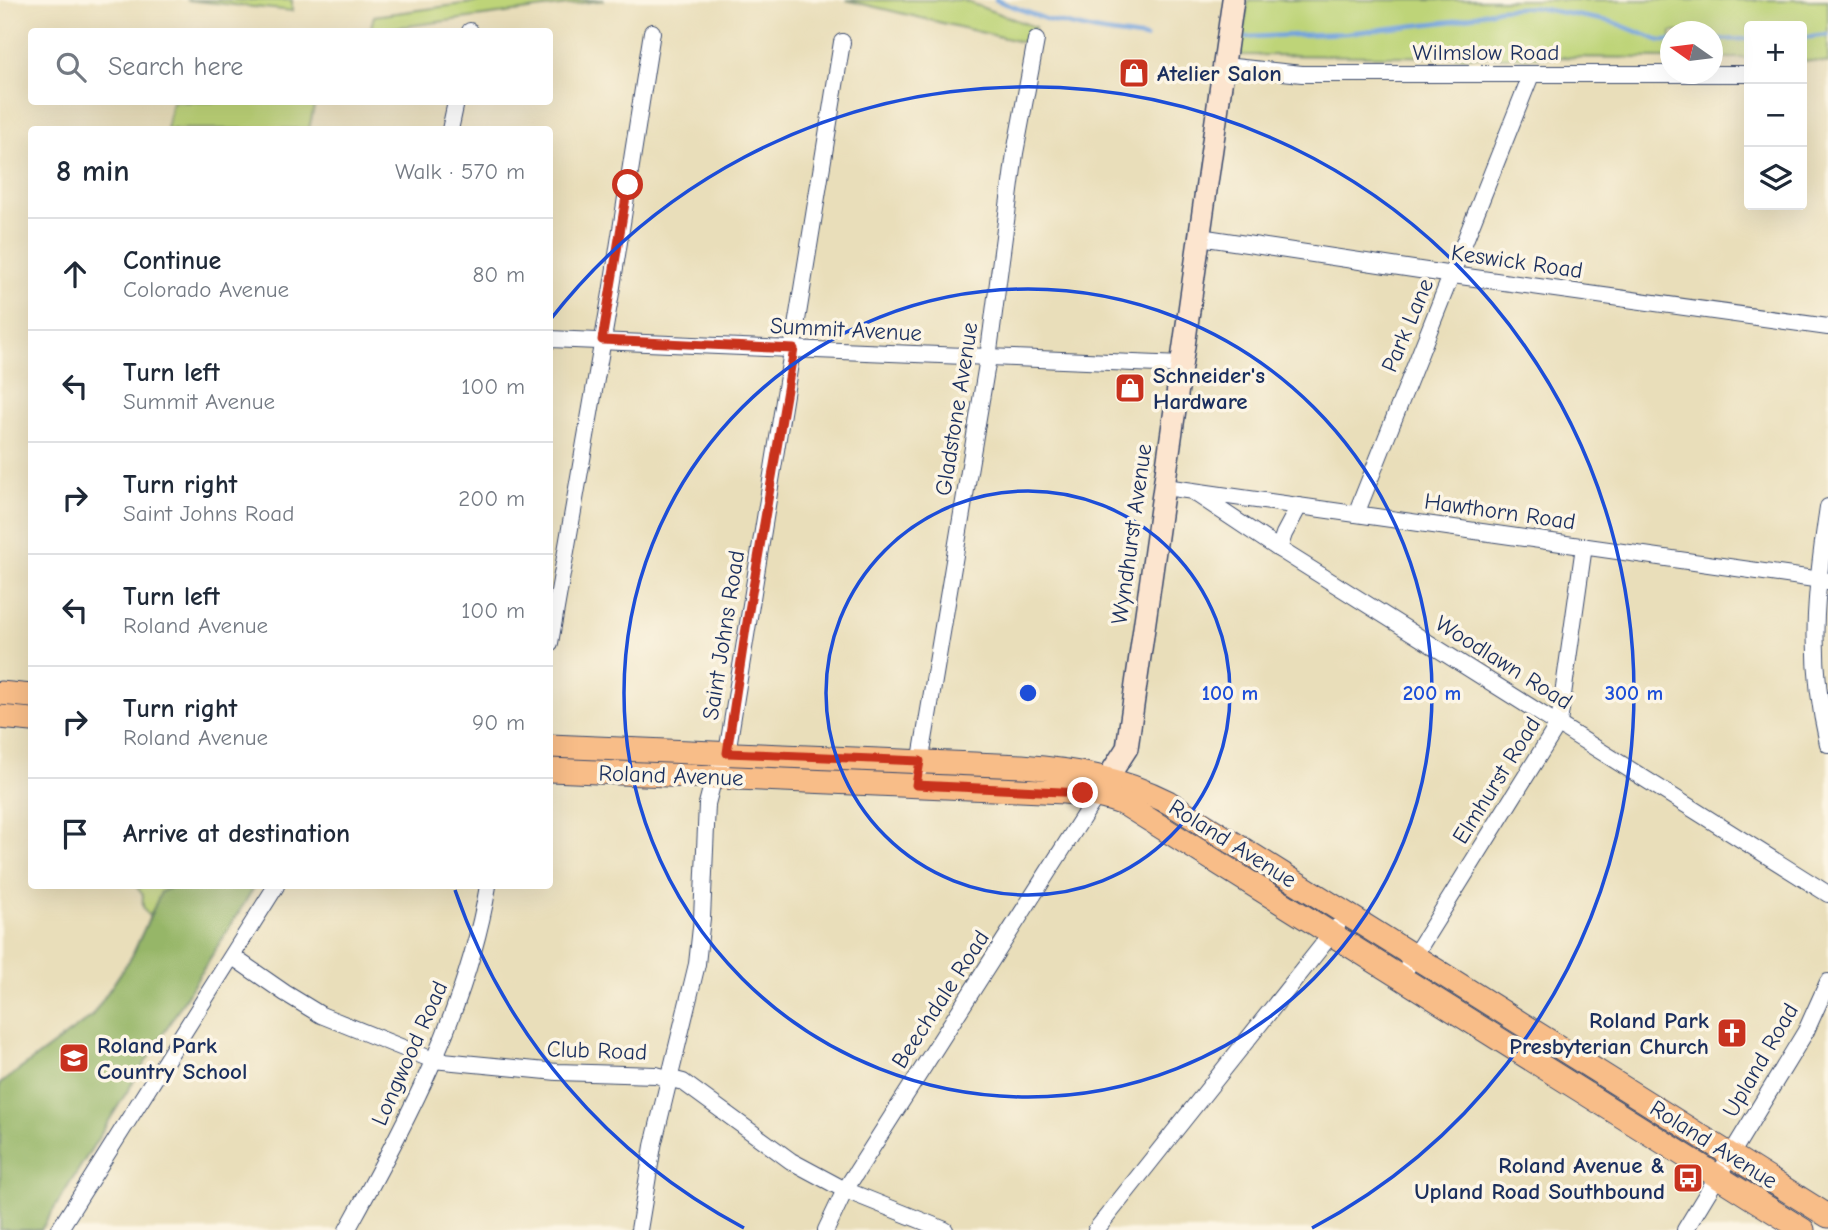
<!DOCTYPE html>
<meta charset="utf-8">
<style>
:root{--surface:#fff;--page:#f6f6f7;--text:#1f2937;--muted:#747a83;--line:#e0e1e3}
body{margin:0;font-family:"Comic Neue",sans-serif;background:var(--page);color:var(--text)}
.controls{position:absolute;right:21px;top:21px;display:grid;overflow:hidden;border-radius:7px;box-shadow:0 7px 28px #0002}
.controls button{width:63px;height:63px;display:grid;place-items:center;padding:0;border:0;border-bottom:2px solid var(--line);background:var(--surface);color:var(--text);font:35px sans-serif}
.compass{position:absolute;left:1660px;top:21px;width:63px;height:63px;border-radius:50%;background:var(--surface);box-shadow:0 7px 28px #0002;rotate:284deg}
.stop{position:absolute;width:21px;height:21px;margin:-16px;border:5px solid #c8321e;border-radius:50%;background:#fff}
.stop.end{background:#c8321e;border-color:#fff;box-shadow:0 2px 7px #0008}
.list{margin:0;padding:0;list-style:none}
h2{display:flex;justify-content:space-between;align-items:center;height:91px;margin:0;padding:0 28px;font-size:30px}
h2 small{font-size:23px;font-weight:400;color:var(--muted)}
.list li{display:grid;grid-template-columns:46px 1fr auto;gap:21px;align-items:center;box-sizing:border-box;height:112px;padding:0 28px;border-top:2px solid var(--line)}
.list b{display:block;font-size:26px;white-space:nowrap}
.list p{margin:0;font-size:23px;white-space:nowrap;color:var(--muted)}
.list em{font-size:23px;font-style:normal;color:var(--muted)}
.icon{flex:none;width:38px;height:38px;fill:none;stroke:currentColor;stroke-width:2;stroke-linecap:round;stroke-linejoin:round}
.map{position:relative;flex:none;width:1828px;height:1230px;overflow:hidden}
.search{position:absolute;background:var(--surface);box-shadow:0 7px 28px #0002;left:28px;top:28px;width:525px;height:77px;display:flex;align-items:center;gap:18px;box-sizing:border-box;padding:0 24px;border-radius:7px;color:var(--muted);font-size:26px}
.panel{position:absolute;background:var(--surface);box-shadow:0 7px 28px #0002;left:28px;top:126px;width:525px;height:763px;border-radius:7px}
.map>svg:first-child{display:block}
.green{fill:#bed478;stroke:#6c826b;stroke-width:2}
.forest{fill:#96b668;stroke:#587263;stroke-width:2}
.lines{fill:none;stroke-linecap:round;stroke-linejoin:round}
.stream{stroke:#72a3dd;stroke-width:4.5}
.street-casing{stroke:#3a496c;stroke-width:18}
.secondary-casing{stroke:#3a496c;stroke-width:24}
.primary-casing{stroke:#3a496c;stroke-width:25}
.street{stroke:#fff;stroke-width:16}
.secondary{stroke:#fce5cf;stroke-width:21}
.primary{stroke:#f8bd88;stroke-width:23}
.route{stroke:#c8321e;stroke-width:9}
.ring{fill:none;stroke:#1d4ed8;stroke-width:3.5}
.labels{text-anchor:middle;stroke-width:7;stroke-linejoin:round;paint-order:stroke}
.street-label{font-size:23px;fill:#1b2f5e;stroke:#fcf5e5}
.poi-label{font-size:23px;font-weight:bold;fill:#1b2f5e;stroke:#fcf5e5;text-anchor:start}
.centre{fill:#1d4ed8;stroke:#fcf5e5;stroke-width:3.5}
.ring-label{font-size:21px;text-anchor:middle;font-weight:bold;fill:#1d4ed8;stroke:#fcf5e5;stroke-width:7;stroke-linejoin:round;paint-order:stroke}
</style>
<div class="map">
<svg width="1828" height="1230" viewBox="0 0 1828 1230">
<rect width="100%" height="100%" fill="#fcf5e5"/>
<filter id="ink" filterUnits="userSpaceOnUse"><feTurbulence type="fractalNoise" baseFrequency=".0143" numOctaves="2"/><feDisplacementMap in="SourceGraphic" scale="14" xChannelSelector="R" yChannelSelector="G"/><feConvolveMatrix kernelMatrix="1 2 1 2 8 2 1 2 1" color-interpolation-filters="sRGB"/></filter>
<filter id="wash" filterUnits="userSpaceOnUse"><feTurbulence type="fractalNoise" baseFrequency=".00686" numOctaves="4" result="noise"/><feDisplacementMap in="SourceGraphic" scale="28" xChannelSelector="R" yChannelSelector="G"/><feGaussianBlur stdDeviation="1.57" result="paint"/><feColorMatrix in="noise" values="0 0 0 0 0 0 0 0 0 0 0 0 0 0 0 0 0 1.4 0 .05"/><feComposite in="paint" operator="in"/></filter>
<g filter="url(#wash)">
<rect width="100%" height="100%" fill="#e9deba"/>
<!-- green -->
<g class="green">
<polygon points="186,0 292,0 292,11"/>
<polygon points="493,0 605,0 370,31 374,16"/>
<polygon points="846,0 962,0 1035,27 1030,44"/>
<polygon points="1248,0 1828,0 1828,63 1802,60 1802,26 1749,26 1749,58 1713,58 1713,32 1671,32 1670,58 1240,55"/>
<polygon points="172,102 315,102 309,129 167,129"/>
<path d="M 136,886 L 174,886 L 151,918 C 143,911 142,906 143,895 Z"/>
</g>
<!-- forest -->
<polygon class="forest" points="174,886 255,886 41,1230 0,1230 0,1084 91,1017 132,956 161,892"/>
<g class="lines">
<!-- stream -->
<g class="stream">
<polyline points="996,0 1048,20 1098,31 1146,38"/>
<polyline points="1246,37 1347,33 1454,21 1499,9 1532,7 1613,22 1660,41 1671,41"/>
<polyline points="1802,38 1828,35"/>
<polyline points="1713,40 1749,39"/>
</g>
</g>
</g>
<g filter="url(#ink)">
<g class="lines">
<!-- street casing -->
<g class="street-casing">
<g id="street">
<polyline points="470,32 470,31"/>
<polyline points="1224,66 1302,74 1749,74"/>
<polyline points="450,130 456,102"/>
<polyline points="1200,237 1453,275 1828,327"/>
<polyline points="550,339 1182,365"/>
<polyline points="1165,487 1828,581"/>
<polyline points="1192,491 1279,549 1828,894"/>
<path d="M 1828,507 C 1815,593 1808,658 1828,744"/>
<polyline points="1356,514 1531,75"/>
<polyline points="1279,549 1284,534 1299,506"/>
<polyline points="550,643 611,293 652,32"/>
<polyline points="919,770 988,358 1015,153 1036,40"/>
<polyline points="233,957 285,993 321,1015 433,1060 557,1072 656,1075 683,1082 791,1161 845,1190 945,1230"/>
<polyline points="1401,977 1559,723 1584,546"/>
<polyline points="59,1230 276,886"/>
<path d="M 347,1230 C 407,1122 467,1009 488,886"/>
<polyline points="639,1230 653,1146 697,964 702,918 707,804 714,777 727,753 842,42"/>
<polyline points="826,1230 845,1190 1097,795"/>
<polyline points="1096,1230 1337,927"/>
<polyline points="1685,1230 1806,1031 1828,982"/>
</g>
</g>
<!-- secondary casing -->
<g class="secondary-casing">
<polyline id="secondary" points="1098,793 1127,748 1233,0"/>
</g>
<!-- primary casing -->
<g class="primary-casing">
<g id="primary">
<polyline points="0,693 32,696"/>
<polyline points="0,717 32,720"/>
<path d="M 550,746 L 1022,766 C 1074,770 1120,778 1168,802 L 1828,1216"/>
<path d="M 550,770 L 1064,792 C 1086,794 1106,796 1126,805 L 1803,1230"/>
</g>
</g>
<!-- street -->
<use href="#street" class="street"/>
<!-- secondary -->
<use href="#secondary" class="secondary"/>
<!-- primary -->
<use href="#primary" class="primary"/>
</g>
</g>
<g class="lines" filter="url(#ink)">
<!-- route -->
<polyline class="route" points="628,185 602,340 794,349 746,628 727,753 920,761 916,785 1083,793"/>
</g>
<!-- distance rings -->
<g class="ring">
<circle cx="1028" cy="693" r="202"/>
<circle cx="1028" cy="693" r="404"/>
<path d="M744 1228A606 606 0 0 1 455 890M550 320A606 606 0 1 1 1312 1228"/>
</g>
<!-- icons -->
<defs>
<g id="shop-square" transform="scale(1.575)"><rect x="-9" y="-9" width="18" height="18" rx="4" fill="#c8321e" stroke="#fcf5e5"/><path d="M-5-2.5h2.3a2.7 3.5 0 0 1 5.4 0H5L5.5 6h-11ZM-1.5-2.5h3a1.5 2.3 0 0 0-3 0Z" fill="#fff"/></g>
<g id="church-square" transform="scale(1.575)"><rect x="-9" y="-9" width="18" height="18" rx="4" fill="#c8321e" stroke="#fcf5e5"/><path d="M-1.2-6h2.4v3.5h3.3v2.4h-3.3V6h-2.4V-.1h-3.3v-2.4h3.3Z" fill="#fff"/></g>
<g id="school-square" transform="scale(1.575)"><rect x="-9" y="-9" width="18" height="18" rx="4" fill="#c8321e" stroke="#fcf5e5"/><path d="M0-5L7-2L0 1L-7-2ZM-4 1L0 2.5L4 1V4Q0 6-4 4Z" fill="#fff"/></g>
<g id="bus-square" transform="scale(1.575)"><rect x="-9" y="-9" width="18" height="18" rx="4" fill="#c8321e" stroke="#fcf5e5"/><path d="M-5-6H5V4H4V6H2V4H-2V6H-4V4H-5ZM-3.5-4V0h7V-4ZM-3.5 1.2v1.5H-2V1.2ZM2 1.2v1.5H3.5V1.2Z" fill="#fff"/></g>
</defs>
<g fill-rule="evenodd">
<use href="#shop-square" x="1134" y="73"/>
<use href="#shop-square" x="1130" y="388"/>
<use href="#church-square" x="1732" y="1033"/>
<use href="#school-square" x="74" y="1058"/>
<use href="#bus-square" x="1688" y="1178"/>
</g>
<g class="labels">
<!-- street labels -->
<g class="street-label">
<text x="1486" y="60">Wilmslow Road</text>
<text transform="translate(1517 261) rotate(8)" y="8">Keswick Road</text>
<text transform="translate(1407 325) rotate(-67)" y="8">Park Lane</text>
<text transform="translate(846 329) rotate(3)" y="8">Summit Avenue</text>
<text transform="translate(956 409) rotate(-81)" y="8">Gladstone Avenue</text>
<text transform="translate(1500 511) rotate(8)" y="8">Hawthorn Road</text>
<text transform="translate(1131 534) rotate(-82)" y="8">Wyndhurst Avenue</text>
<text transform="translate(723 635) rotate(-81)" y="8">Saint Johns Road</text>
<text transform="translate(1504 662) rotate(32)" y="8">Woodlawn Road</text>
<text transform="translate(671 775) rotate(2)" y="8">Roland Avenue</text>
<text transform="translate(1496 780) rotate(-58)" y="8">Elmhurst Road</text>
<text transform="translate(1233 843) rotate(32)" y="8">Roland Avenue</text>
<text transform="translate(940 999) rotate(-57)" y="8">Beechdale Road</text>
<text transform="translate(597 1050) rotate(2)" y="8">Club Road</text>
<text transform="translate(409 1053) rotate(-66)" y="8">Longwood Road</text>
<text transform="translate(1760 1060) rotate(-60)" y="8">Upland Road</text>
<text transform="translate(1714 1144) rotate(32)" y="8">Roland Avenue</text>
</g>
<!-- poi labels -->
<g class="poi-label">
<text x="1157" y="81">Atelier Salon</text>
<text x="1153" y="383">Schneider's<tspan x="1153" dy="26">Hardware</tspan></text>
<text x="1709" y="1028" text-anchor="end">Roland Park<tspan x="1709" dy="26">Presbyterian Church</tspan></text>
<text x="97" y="1053">Roland Park<tspan x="97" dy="26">Country School</tspan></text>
<text x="1665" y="1173" text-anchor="end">Roland Avenue &amp;<tspan x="1665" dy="26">Upland Road Southbound</tspan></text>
</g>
</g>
<circle cx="1028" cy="693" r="10" class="centre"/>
<g class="ring-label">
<text x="1230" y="700">100 m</text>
<text x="1432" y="700">200 m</text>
<text x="1634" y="700">300 m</text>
</g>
</svg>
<div class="controls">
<button>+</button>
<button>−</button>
<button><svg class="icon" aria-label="layers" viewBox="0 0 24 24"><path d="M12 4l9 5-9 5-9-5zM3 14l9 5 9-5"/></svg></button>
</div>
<svg class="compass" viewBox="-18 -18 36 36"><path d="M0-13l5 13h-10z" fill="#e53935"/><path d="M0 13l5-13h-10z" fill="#747a83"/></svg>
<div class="stop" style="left:628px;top:185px"></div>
<div class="stop end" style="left:1083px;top:793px"></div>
<div class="search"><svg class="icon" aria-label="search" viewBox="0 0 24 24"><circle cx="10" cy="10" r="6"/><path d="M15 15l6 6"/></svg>Search here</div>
<section class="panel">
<h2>8 min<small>Walk · 570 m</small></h2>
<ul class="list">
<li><svg class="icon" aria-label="ahead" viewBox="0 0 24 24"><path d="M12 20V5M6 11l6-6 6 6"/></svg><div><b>Continue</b><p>Colorado Avenue</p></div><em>80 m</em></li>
<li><svg class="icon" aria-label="left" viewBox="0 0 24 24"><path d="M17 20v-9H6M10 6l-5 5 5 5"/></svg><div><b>Turn left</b><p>Summit Avenue</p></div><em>100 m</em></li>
<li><svg class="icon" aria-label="right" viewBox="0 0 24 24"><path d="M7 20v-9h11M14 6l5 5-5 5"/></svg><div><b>Turn right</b><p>Saint Johns Road</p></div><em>200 m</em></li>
<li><svg class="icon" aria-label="left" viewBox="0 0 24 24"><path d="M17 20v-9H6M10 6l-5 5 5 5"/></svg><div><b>Turn left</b><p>Roland Avenue</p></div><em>100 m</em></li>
<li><svg class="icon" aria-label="right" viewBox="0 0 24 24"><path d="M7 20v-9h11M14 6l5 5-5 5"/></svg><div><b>Turn right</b><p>Roland Avenue</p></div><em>90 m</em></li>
<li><svg class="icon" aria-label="arrive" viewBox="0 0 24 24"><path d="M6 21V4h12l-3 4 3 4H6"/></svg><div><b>Arrive at destination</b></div></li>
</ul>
</section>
</div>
